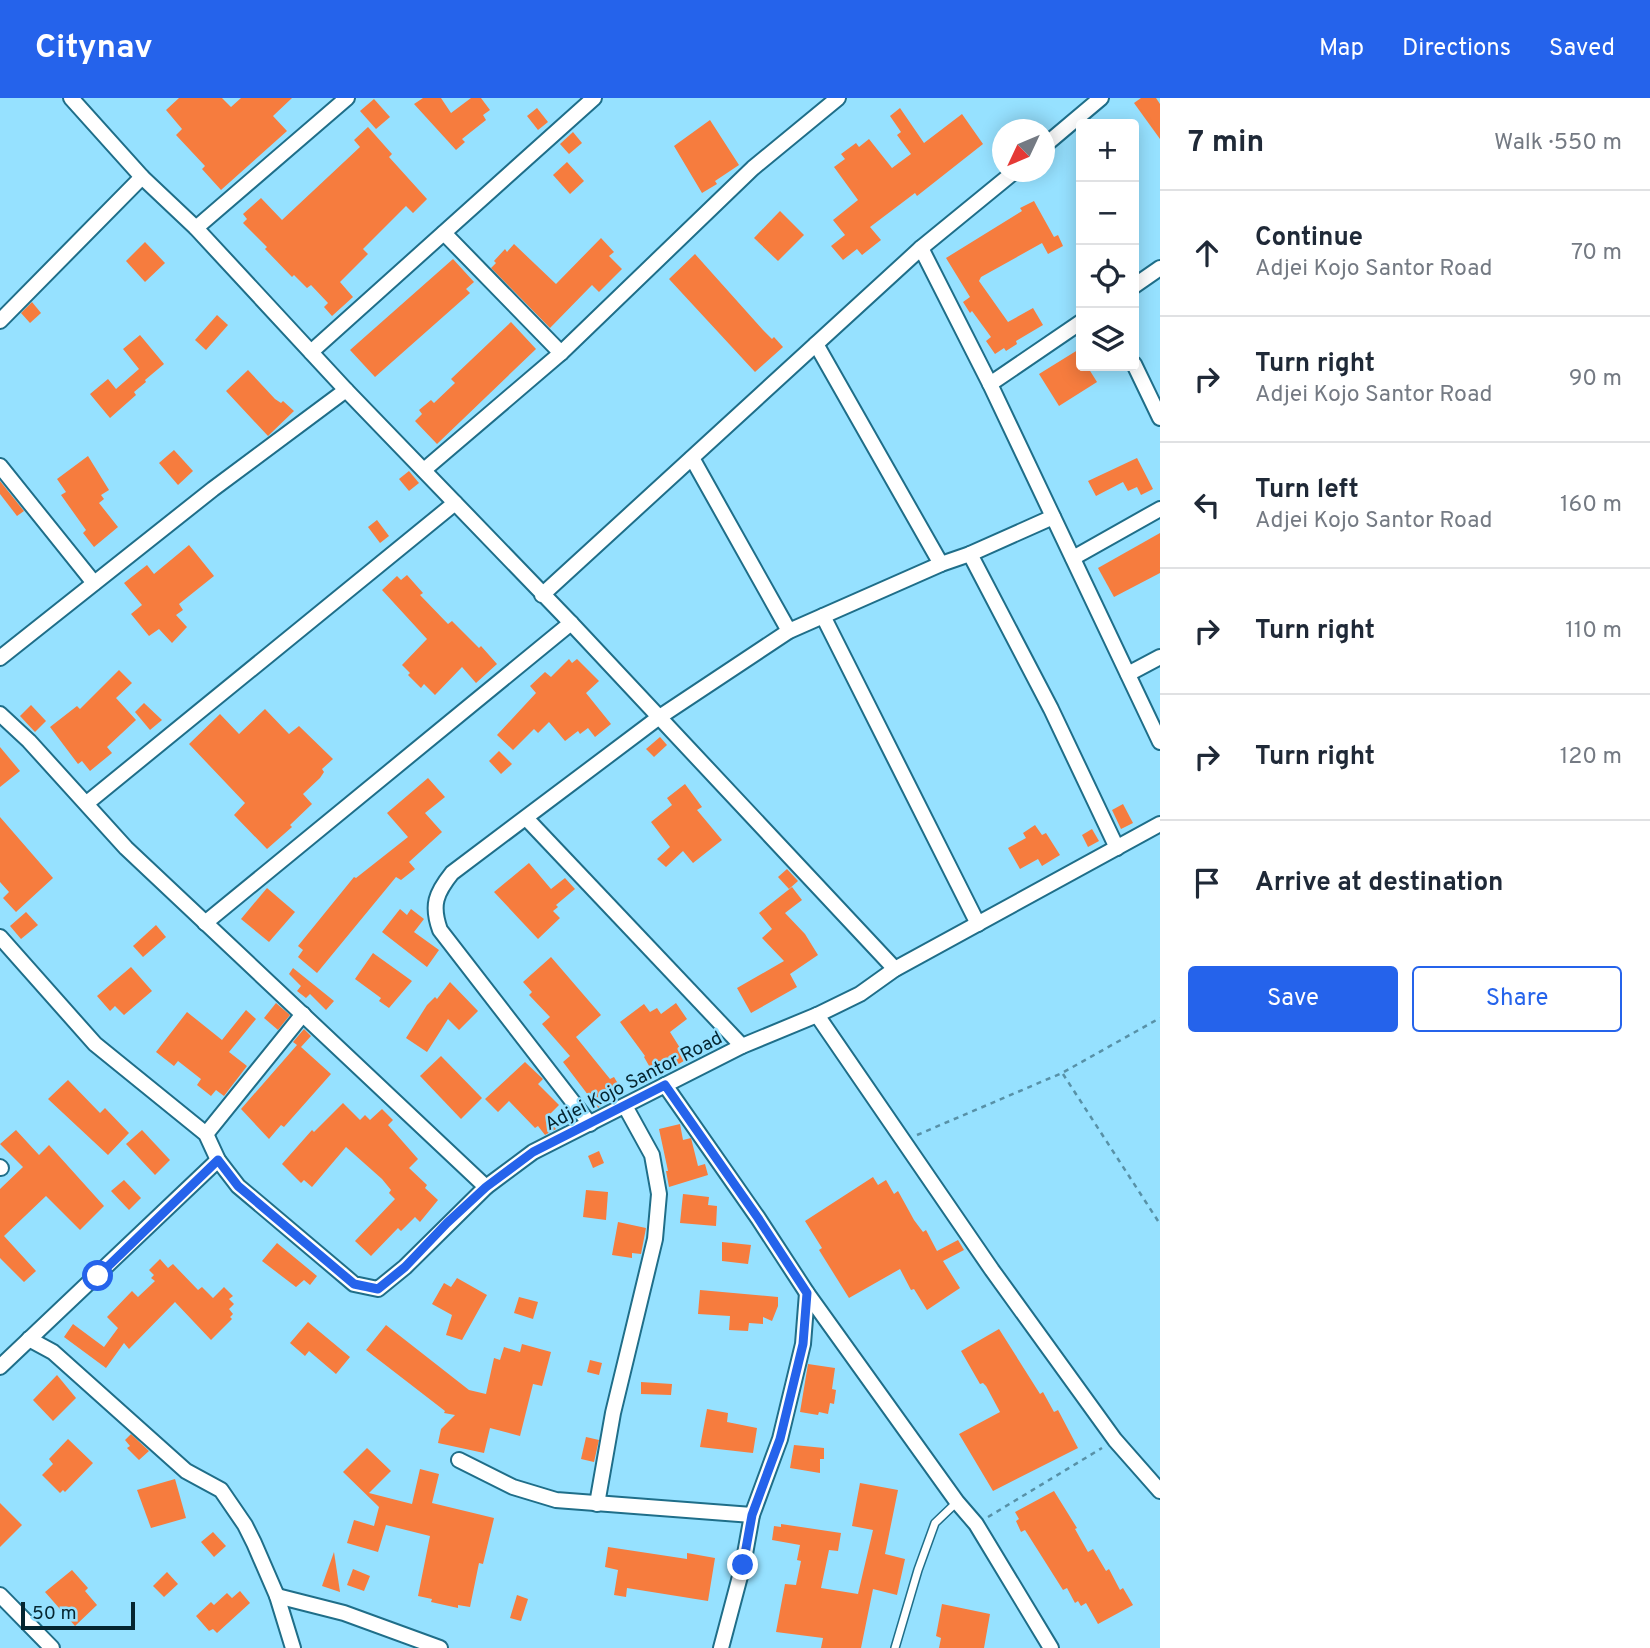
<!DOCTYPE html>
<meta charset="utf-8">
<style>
:root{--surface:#fff;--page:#f6f6f7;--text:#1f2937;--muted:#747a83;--line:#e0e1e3;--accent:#2563eb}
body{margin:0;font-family:Overpass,sans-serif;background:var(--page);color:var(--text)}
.controls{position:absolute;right:21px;top:21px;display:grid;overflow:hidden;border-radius:7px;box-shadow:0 4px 18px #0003}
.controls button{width:63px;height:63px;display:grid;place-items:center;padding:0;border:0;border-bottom:2px solid var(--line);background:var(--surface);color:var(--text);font:35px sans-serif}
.compass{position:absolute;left:992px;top:21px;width:63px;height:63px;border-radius:50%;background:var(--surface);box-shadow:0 4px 18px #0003;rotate:226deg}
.scale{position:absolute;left:21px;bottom:18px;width:114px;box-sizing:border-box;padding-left:7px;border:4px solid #052530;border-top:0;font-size:19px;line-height:24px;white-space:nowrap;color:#052530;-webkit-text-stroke:5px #96e1ff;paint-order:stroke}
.stop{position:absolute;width:21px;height:21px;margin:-16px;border:5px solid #2563eb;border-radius:50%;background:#fff}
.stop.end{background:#2563eb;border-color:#fff;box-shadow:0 2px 7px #0008}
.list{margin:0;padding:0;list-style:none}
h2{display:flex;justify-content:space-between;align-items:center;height:91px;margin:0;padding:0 28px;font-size:30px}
h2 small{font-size:23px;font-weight:400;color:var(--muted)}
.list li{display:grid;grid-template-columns:46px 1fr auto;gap:21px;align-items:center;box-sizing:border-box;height:126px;padding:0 28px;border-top:2px solid var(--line)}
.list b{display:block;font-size:26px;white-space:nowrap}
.list p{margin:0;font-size:23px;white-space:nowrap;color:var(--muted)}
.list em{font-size:23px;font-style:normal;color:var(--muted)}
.actions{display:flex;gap:14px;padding:21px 28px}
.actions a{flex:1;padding:16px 0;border:2px solid var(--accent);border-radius:7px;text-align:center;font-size:24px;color:var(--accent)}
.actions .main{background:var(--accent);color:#fff}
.icon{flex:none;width:38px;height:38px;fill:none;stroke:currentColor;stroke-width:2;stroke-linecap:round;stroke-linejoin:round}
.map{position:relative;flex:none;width:1160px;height:1550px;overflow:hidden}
header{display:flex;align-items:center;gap:42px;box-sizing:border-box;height:98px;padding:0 35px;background:var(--accent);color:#fff}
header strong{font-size:33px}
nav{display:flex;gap:38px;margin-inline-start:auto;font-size:24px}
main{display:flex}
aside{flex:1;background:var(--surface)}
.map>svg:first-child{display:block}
.building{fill:#f67c3e}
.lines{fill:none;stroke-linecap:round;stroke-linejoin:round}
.lane-casing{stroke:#1f6e89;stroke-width:10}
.street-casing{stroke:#1f6e89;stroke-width:18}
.path{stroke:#5891a7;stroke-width:2.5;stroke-dasharray:5 5;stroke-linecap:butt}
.lane{stroke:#fff;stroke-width:7}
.street{stroke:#fff;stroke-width:14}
.route{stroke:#2563eb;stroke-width:9}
.labels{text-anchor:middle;stroke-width:5;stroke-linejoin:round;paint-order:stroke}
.street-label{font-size:19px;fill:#052530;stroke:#96e1ff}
</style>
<header>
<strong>Citynav</strong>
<nav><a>Map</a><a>Directions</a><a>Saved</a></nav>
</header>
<main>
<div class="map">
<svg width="1160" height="1550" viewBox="0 0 1160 1550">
<rect width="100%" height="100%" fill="#96e1ff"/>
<!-- building -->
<g class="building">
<polygon points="179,0 222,0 231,9 241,0 292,0 273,18 287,33 221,92 202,71 205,68 176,37 182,31 166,12"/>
<polygon points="423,0 441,0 451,15 471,0 481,0 490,12 483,17 486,22 462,41 465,44 456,52 414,6"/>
<polygon points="1141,0 1156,0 1160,6 1160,41 1134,5"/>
<polygon points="374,1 390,19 376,31 360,13"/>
<polygon points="537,10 548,24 538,32 527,18"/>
<polygon points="900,10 924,45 962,16 983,46 917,98 915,95 870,129 881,142 862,157 857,151 843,162 831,148 845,137 833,122 858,102 834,69 845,61 841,56 856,45 859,49 869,41 892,70 911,56 897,37 901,34 890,18"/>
<polygon points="710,22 739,67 715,83 717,86 702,95 674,48"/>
<polygon points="368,29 392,56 389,59 427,101 413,115 406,108 363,151 368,156 340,184 353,199 332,218 324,209 328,205 311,187 307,190 294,177 292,179 265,151 267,149 243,125 247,121 243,116 261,100 282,122 360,49 354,42"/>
<polygon points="573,34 582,45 569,56 560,46"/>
<polygon points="567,64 584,83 570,96 553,77"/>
<polygon points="1034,103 1054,139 1058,137 1063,148 1048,156 1042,145 981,179 979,183 1008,224 1033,210 1043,227 1016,243 1017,246 1006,253 1004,250 995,256 986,243 991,239 972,213 970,215 963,204 970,199 946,160 1022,113 1020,110"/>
<polygon points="780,113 804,137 778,163 754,140"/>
<polygon points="601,140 614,154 609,158 622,171 599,194 592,187 550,230 491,170 496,165 494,163 505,151 507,154 514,146 556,186"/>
<polygon points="145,144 165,165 145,184 126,163"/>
<polygon points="695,156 763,232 772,241 774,239 783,249 755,274 669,181"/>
<polygon points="453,161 474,184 466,191 470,195 375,279 350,252"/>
<polygon points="32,204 41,215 30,225 21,215"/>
<polygon points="217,217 228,227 206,252 195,242"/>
<polygon points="511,224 536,251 437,346 415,323 422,316 419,312 431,302 434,305 455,285 451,281"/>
<polygon points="140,237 164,266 145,282 146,284 134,294 136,297 110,320 90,296 108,281 116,291 139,271 123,251"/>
<polygon points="1081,250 1081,268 1087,268 1097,284 1059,308 1039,276"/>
<polygon points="248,272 275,301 281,305 283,303 294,313 268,338 226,293"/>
<polygon points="174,352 193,373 178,387 159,365"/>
<polygon points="88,358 109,392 101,397 104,401 99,405 118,429 94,449 83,435 86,432 61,397 66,394 57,381"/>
<polygon points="1137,360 1153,391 1141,397 1137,389 1128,393 1123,384 1096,398 1088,383"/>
<polygon points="409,373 419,385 409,393 399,381"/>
<polygon points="0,383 24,413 17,418 0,396"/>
<polygon points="377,422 389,438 380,445 368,429"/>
<polygon points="1160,435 1160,475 1114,499 1098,470"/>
<polygon points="189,447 214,478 179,506 183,512 176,517 187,529 172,545 159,531 149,538 131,516 142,507 124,485 147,467 154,476"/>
<polygon points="407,477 423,495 420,497 448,526 452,523 479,550 481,548 497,566 476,585 462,569 435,597 424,586 421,590 408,577 410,575 402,567 427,541 382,492 397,478 401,482"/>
<polygon points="569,561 572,565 577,561 599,583 586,595 611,626 595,639 588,630 580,636 578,633 565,643 549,624 538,635 534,631 513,652 497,637 536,595 530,588 545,574 551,579"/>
<polygon points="119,572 132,585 116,600 136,622 107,649 112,655 90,673 82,663 78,666 50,629 77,608 80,611"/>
<polygon points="144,605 162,622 150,632 135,614"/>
<polygon points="31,607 46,623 35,634 20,618"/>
<polygon points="265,611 289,636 299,628 333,661 322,671 324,674 320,680 303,696 312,706 290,727 292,729 267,751 234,717 245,705 189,646 220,616 239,636"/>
<polygon points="660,639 667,647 654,659 646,651"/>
<polygon points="0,649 20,673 0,689"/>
<polygon points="499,653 512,666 501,676 489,663"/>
<polygon points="428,680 445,699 425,715 442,734 409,764 415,771 401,782 396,779 317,875 298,859 303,852 298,848 354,779 356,780 408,739 387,715"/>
<polygon points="685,686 702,709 697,712 722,742 693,765 683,753 666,769 657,761 670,749 651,724 672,707 667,700"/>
<polygon points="1123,706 1133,725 1121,731 1112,712"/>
<polygon points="0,719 53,780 16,814 3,800 9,794 0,784"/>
<polygon points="1035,727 1042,737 1046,735 1060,757 1042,768 1038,761 1020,771 1008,750 1026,740 1023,735"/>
<polygon points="1092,731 1099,743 1088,749 1082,737"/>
<polygon points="529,765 551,791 565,780 575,791 556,807 558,809 553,813 560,820 538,841 494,794"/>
<polygon points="787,771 798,783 789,791 778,779"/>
<polygon points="792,789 802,802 785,815 805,836 818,857 790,876 797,889 751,915 737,890 784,863 762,840 772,831 759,815"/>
<polygon points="267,790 295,814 269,844 241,821"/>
<polygon points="400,811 407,817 411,811 424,821 414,834 439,852 427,869 382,834"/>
<polygon points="26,814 38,827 21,841 10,828"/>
<polygon points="156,827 166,839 143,859 133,848"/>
<polygon points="373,855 412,883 389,910 379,903 381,900 355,881"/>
<polygon points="551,859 601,917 576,939 610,981 614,979 623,994 598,1010 563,964 570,958 542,926 550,919 529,897 532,894 523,884"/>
<polygon points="131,869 152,893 124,917 115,908 110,913 97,898"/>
<polygon points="293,870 334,903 326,912 310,896 306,900 297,893 301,888 289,876"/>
<polygon points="450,884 478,913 459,932 448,921 427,954 406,940 427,907 435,899 437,901"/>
<polygon points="276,905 290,917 278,932 264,920"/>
<polygon points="676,905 687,921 670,934 687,961 656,980 644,959 645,958 620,924 644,906 650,914 657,910 661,916"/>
<polygon points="246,912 256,921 229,954 247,968 224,998 216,992 211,998 197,987 201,981 178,963 174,968 156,954 187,914 222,942"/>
<polygon points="304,931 311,938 301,949 331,976 284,1029 281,1027 269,1041 241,1011 297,947 293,944"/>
<polygon points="441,958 482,1000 461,1021 420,978"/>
<polygon points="525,964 543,981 538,986 559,1007 546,1020 556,1031 545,1037 538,1028 535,1030 509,1003 498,1014 485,1001"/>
<polygon points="68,982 100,1015 105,1010 129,1035 108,1057 48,1001"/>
<polygon points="343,1005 360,1022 365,1017 370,1022 382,1011 393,1022 388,1027 418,1061 409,1070 427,1087 425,1090 438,1102 420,1124 415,1119 401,1133 398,1130 371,1158 355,1143 395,1101 389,1095 391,1092 382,1081 346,1049 312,1089 304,1082 301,1085 282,1066 312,1032 314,1034"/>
<polygon points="680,1026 683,1042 691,1040 698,1068 705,1066 708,1077 669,1089 666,1073 668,1073 659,1031"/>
<polygon points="16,1032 39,1057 49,1047 104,1108 80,1132 46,1098 4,1138 36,1173 24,1184 0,1160 0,1091 23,1069 0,1046"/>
<polygon points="142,1032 170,1062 155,1077 126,1046"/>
<polygon points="599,1053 604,1065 593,1070 588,1058"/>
<polygon points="873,1079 878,1087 886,1082 894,1096 898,1093 914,1122 923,1134 926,1132 937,1153 958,1142 964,1152 943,1163 960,1190 927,1212 914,1191 911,1192 900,1171 849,1200 819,1152 822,1150 805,1123"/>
<polygon points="124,1082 141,1100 129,1112 111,1093"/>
<polygon points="586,1092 608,1094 606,1122 583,1119"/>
<polygon points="683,1096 709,1099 708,1107 717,1108 716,1128 680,1125"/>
<polygon points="618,1124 646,1130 641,1156 632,1155 632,1160 612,1157"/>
<polygon points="722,1144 751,1147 748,1166 722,1163"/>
<polygon points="277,1145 317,1178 310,1187 304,1182 296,1189 262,1163"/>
<polygon points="160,1161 168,1170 173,1166 198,1192 202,1189 213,1200 224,1189 233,1198 229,1201 234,1206 229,1211 233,1216 230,1219 232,1221 211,1242 175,1204 129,1251 124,1245 106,1270 64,1239 73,1226 104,1249 118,1230 107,1219 132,1193 138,1199 155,1183 151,1180 154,1177 149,1172"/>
<polygon points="457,1180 487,1197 462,1242 446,1237 452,1217 432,1206 444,1185 451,1189"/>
<polygon points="700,1192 778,1199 778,1208 772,1223 763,1219 763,1226 749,1225 748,1233 729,1232 730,1218 698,1216"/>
<polygon points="519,1199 538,1204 533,1221 514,1215"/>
<polygon points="308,1224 350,1259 336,1276 309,1253 305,1258 290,1245"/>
<polygon points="386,1227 469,1292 486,1296 494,1260 500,1262 504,1249 520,1254 522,1246 551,1254 542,1288 533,1286 520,1338 490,1330 484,1355 438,1345 441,1331 455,1317 444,1315 445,1313 366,1252"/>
<polygon points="999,1231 1040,1296 1043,1294 1054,1314 1058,1312 1078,1350 993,1393 959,1336 1000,1314 986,1288 983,1285 980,1286 961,1253"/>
<polygon points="590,1262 602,1265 599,1277 587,1274"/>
<polygon points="808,1266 835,1270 832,1291 836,1292 834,1306 830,1305 828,1316 819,1314 818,1317 800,1314"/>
<polygon points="57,1277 76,1300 53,1323 33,1302"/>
<polygon points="641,1284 672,1286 671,1297 641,1296"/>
<polygon points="707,1311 728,1315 727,1324 757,1330 753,1355 700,1349"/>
<polygon points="131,1336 149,1353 139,1362 127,1350 130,1348 125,1342"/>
<polygon points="586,1339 599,1342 594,1364 581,1361"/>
<polygon points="68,1341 93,1365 65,1394 63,1392 60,1395 42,1377 53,1366 49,1361"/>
<polygon points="794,1347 824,1350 824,1361 820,1361 820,1375 790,1370"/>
<polygon points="367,1350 391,1373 369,1395 412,1406 420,1371 439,1376 432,1405 494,1420 483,1466 479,1465 470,1509 458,1507 458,1510 431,1504 432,1501 418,1498 430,1438 386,1427 378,1454 347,1445 354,1422 374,1428 379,1409 343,1374"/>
<polygon points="175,1381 186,1420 151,1430 137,1392"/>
<polygon points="860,1385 898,1392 885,1456 905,1461 897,1497 873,1491 861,1550 821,1550 823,1540 776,1534 785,1486 796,1487 801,1463 797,1462 800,1447 772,1442 774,1428 781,1429 781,1426 841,1435 838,1453 829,1452 821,1490 858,1496 873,1432 852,1428"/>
<polygon points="1054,1393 1077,1430 1075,1431 1088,1454 1093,1451 1106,1473 1109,1471 1120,1492 1123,1490 1133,1507 1098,1526 1086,1505 1081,1508 1078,1503 1075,1505 1067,1490 1063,1492 1025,1432 1021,1434 1016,1423 1019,1421 1015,1414"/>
<polygon points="0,1405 22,1427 0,1449"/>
<polygon points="213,1434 226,1448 214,1459 201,1444"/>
<polygon points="608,1449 687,1461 687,1455 715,1460 708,1503 627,1490 626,1499 614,1497 618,1472 605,1469"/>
<polygon points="334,1454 340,1494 322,1488"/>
<polygon points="353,1471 370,1478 364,1493 347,1487"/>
<polygon points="72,1472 88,1490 85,1493 97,1507 75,1528 45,1494"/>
<polygon points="167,1474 178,1486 164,1499 153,1488"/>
<polygon points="240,1493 250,1505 217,1535 213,1531 209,1533 196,1518 211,1504 214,1507 227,1495 232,1500"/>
<polygon points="517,1497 528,1501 521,1523 510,1520"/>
<polygon points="942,1506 990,1516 984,1550 939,1550 941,1540 936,1538"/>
</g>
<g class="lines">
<!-- lane casing -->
<g class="lane-casing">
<polyline id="lane" points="895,1550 918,1472 935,1425 957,1404"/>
</g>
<!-- street casing -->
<g class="street-casing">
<g id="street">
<polyline points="71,0 142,79 196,130 346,292 571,525 895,871"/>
<polyline points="1044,48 1101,0"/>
<polyline points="1014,74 921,150 990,286 1081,224"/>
<polyline points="196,130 347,0"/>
<polyline points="444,135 561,255"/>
<polyline points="1134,188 1160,170"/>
<polyline points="0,223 142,79"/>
<polyline points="816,246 941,466"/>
<polyline points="311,254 594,0"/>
<polyline points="1134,266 1160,320"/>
<polyline points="990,286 1160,644"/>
<polyline points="692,360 789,533"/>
<polyline points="0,368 94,485"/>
<polyline points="424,372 561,255 753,70 838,0"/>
<polyline points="970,456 1051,611 1117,750"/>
<polyline points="1073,460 1160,411"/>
<polyline points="542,497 921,150"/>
<polyline points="823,518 978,826"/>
<polyline points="0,560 213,391 346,292"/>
<polyline points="1128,576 1160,559"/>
<polyline points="0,616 29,643 126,750 486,1089"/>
<polyline points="87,705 455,405"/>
<polyline points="526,720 742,948"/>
<polyline points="205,825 571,525"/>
<polyline points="0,839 95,946 206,1036 218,1062 238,1088 354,1186 378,1191 405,1169 486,1089 533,1054 742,948 817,917 860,896 895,871 1160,726"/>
<polyline points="817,917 992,1172 1115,1342 1160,1393"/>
<polyline points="665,987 758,1120 807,1195 957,1404 976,1426 1051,1550"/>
<path d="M 590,1026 L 440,832 C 431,807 436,795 452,775 L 658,620 L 789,533 L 941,466 L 970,456 L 1053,419"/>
<polyline points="206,1036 303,916"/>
<polyline points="0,1069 1,1070"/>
<polyline points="29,1241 53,1254 186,1373 221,1392 245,1427 254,1445 277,1498 293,1550"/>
<polyline points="0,1269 218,1062"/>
<polyline points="459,1362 513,1389 556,1402 752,1417"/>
<polyline points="597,1406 613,1315 655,1141 659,1096 652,1057 625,1008"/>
<polyline points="0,1497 52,1550"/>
<polyline points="277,1498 344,1515 440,1550"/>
<polyline points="721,1550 743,1467 752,1417 780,1341 803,1246 807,1195"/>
</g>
</g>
<!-- path -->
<g class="path">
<polyline points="1063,976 1160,1126"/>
<polyline points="917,1037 1062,975 1160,920"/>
<polyline points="988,1419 1102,1350"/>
</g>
<!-- lane -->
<use href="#lane" class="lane"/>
<!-- street -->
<use href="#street" class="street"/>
</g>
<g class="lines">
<!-- route -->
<polyline class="route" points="98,1178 218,1062 238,1088 354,1186 378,1191 405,1169 447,1125 486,1089 533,1054 665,987 758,1120 807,1195 803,1246 780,1341 752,1417 743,1467"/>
</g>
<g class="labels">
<!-- street labels -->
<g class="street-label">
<text transform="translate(633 982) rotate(-27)" y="7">Adjei Kojo Santor Road</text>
</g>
</g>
</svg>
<div class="controls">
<button>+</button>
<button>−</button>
<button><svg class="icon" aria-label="locate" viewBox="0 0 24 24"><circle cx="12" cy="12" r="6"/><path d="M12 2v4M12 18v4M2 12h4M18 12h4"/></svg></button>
<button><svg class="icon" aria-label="layers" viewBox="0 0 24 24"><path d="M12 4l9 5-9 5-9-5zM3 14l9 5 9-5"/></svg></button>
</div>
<svg class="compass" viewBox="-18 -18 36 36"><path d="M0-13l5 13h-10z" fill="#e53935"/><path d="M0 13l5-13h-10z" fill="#747a83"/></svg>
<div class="scale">50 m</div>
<div class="stop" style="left:98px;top:1178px"></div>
<div class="stop end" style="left:743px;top:1467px"></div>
</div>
<aside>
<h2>7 min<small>Walk · 550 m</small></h2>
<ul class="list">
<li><svg class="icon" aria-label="ahead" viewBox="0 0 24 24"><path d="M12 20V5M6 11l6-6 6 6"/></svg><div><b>Continue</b><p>Adjei Kojo Santor Road</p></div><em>70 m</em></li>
<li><svg class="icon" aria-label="right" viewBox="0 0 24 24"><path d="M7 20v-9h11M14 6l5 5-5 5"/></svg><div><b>Turn right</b><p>Adjei Kojo Santor Road</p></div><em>90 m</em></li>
<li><svg class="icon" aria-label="left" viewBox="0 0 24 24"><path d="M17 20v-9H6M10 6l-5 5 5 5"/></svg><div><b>Turn left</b><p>Adjei Kojo Santor Road</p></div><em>160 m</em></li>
<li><svg class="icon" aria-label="right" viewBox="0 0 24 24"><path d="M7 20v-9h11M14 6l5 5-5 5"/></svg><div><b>Turn right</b></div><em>110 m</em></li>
<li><svg class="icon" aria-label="right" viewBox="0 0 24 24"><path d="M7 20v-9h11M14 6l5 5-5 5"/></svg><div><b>Turn right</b></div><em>120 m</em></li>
<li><svg class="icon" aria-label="arrive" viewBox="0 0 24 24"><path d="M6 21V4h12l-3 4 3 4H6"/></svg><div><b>Arrive at destination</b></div></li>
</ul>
<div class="actions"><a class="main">Save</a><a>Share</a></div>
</aside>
</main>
